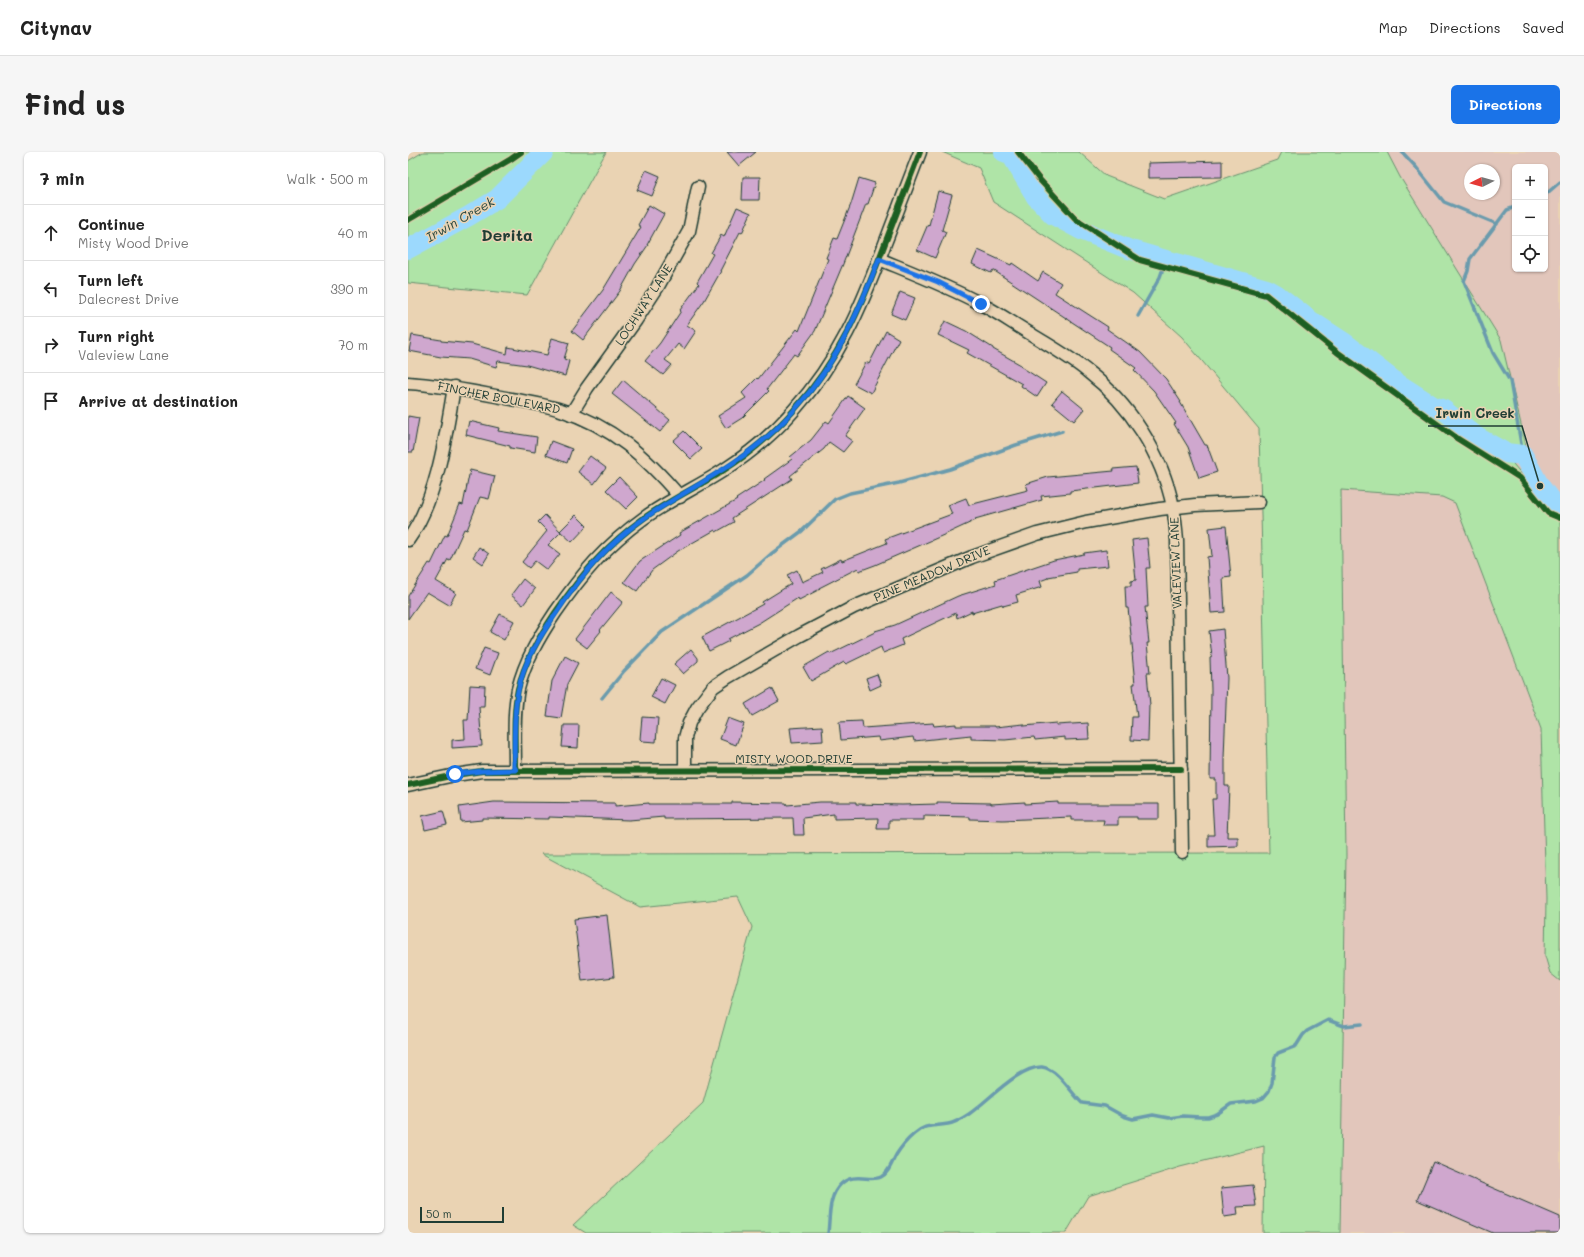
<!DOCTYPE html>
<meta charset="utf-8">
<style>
:root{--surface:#fff;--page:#f6f6f6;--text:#222;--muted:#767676;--line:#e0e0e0;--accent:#1a73e8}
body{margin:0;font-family:Mali,sans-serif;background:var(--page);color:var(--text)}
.controls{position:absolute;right:12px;top:12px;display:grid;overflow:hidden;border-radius:6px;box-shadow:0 1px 3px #0004}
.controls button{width:36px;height:36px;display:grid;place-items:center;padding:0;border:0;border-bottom:1px solid var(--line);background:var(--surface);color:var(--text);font:20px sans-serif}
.compass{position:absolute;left:1056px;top:12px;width:36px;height:36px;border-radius:50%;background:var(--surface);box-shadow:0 1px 3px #0004;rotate:264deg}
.scale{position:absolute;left:12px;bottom:10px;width:84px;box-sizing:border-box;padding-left:4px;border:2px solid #1f3d34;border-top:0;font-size:11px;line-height:14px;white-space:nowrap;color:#1f3d34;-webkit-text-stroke:3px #ead3b3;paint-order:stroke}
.stop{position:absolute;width:12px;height:12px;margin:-9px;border:3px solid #1a73e8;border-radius:50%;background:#fff}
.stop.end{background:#1a73e8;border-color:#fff;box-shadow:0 1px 4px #0008}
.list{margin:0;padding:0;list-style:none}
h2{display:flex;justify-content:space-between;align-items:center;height:52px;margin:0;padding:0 16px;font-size:17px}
h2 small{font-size:13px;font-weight:400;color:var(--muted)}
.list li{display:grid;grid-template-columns:26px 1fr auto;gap:12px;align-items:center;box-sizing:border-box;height:56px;padding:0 16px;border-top:1px solid var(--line)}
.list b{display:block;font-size:15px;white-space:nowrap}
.list p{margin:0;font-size:13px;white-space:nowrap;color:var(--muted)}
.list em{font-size:13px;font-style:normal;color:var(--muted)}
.icon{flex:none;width:22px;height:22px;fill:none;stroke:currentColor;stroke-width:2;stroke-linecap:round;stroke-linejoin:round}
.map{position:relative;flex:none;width:1152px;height:1081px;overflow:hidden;border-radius:6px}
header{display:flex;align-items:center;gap:24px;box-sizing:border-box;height:56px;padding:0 20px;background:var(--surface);border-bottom:1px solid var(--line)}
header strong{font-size:19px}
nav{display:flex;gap:22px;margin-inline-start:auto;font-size:14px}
.intro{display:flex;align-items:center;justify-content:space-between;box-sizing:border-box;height:96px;padding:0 24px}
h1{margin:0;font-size:28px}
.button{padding:10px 18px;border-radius:6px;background:var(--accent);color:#fff;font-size:14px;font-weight:700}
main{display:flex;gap:24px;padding:0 24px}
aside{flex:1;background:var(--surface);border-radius:6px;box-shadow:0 1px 3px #0004}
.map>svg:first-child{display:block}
.built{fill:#e2c6bb;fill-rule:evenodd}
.green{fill:#afe4a7;stroke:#67906e}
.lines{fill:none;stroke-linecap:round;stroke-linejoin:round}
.stream{stroke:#6a9bad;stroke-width:3.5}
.river{stroke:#9cd9fd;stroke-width:20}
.building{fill:#cfa7ce;stroke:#1f3d34}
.minor-casing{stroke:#1f3d34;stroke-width:15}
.minor{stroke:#ead3b3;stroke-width:12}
.cycleway-casing{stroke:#ead3b3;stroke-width:8}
.cycleway{stroke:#1b5e20;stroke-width:6}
.route{stroke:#1a73e8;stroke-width:5}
.labels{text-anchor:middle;stroke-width:3;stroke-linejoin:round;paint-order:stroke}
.street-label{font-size:12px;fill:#1f3d34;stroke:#ead3b3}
.water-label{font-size:13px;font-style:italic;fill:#25453e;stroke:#ead3b3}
.district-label{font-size:16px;font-weight:bold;fill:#1f3d34;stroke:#ead3b3}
.leader{fill:none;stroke:#1f3d34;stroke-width:1.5}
.callout-dot{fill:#1f3d34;stroke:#ead3b3;stroke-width:1.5}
.callout-label{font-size:13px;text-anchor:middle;font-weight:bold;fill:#1f3d34;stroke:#ead3b3;stroke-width:3;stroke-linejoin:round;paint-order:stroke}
</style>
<header>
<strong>Citynav</strong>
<nav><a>Map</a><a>Directions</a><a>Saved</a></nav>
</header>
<div class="intro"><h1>Find us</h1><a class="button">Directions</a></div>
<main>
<aside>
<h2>7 min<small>Walk · 500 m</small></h2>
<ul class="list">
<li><svg class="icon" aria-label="ahead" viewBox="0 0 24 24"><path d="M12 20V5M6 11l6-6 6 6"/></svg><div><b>Continue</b><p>Misty Wood Drive</p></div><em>40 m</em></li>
<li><svg class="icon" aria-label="left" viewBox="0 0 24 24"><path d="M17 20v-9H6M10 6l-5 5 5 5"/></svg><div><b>Turn left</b><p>Dalecrest Drive</p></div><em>390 m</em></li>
<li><svg class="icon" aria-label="right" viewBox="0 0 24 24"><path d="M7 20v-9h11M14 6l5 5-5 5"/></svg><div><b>Turn right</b><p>Valeview Lane</p></div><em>70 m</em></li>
<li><svg class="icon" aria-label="arrive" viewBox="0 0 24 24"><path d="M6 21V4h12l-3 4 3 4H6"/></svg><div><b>Arrive at destination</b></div></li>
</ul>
</aside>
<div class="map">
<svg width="1152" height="1081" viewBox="0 0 1152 1081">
<rect width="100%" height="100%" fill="#ead3b3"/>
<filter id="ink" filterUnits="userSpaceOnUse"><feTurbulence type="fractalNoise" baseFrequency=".025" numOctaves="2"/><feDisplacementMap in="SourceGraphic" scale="8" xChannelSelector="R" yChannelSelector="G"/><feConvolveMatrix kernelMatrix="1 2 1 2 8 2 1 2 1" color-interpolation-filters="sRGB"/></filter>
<g filter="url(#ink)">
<!-- built -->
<g class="built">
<path d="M 979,0 L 1152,0 L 1152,363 L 1139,353 L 1101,307 L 1120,306 L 992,25 ZM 1107,15 L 1137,15 L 1137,117 L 1107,117 ZM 1062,18 L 1086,18 L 1086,42 L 1062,42 Z"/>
<polygon points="932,287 1029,298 1133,577 1138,747 1137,804 1142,821 1152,829 1152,1081 932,1081 938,703"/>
</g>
<!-- green -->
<g class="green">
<polygon points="15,0 198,0 119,143 0,131 0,9"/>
<polygon points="534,0 671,0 698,24 756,47 869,8 873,0 979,0 992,25 1093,188 1121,306 1101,307 1139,353 1152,363 1152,829 1142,821 1137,804 1138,747 1133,577 1047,351 1034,345 933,338 938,703 932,1081 855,1081 856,994 772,1015 680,1044 658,1081 178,1081 165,1073 295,951 344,775 330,745 232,755 133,702 861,701 851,277 774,185 725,141 585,50 571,16"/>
</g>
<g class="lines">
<!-- stream -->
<g class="stream">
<polyline points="994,0 1008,15 1036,50 1089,72"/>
<polyline points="1137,43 1152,30"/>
<polyline points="1107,55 1099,58 1062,107 1060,119 1056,129 1085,201 1102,229 1115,303"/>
<polyline points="730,164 752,125 758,108"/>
<polyline points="194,546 216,519 254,480 339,423 363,402 394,379 427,347 442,341 491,331 542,317 608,293 654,279"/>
<path d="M 420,1081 C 422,1065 420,1044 433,1032 C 445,1020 463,1030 473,1025 C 481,1021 484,1010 488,1003 C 493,995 499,988 506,982 C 518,971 525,975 540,972 C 547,971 555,966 561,962 C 580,949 611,914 634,915 C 650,917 663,941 674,951 L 697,954 L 715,964 L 725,967 L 745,963 L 761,966 L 775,964 L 792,965 L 800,965 L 809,962 L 823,952 L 848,949 L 855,946 L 861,939 L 864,931 L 867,905 L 870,901 L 888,894 L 895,883 L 899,879 L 920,868 L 936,874 L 954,872"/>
</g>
<!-- river -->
<g class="river">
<polyline points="596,0 600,1 605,6 628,45 645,63 673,78 720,97 859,137 868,142 903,169 937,191 989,231 1025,254 1036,258 1069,285 1098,301 1115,303 1132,334 1148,355 1152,357"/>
<polyline points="0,97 61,64 89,47 136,0"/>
</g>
</g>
<!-- building -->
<g class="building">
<polygon points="319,0 348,0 331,14"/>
<polygon points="814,9 814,25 740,26 740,11"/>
<polygon points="238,18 252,24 244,44 229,38"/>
<polygon points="335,25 352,25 351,48 334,48"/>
<polygon points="451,26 467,31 460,52 458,52 435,112 407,179 389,204 386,202 359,237 361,239 334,266 318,276 310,264 338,246 334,241 349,226 350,227 389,177 391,179 420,107 418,106 426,86 429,87 443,52"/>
<polygon points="530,39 544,43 534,78 538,80 527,106 509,98 520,72 521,73"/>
<polygon points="241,53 256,62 239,93 240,93 227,112 212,139 175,188 164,179 195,138 233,75 230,73"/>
<polygon points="329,55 343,61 334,81 332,80 312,119 313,119 296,149 279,173 288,179 276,197 270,192 257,208 264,213 255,223 237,209 252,191 273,159 272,158 291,132 289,130 305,102 303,101 313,83 316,85"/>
<polygon points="570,98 603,113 604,111 630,129 635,120 653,131 647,141 700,175 699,177 732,200 758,227 773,250 772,250 797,293 799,293 809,320 791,326 780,295 766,272 768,271 746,239 726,218 728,216 701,197 702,195 585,118 583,121 564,112"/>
<polygon points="492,140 507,146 497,168 483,162"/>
<polygon points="537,169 558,179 585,196 585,197 613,213 612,214 638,231 629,245 613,234 614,232 559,201 561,198 530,183"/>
<polygon points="478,179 491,187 463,241 446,232 458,210 461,212"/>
<polygon points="4,183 33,188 33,189 64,192 99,202 100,195 139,203 144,186 161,191 156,207 161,209 157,224 119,213 90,209 88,215 61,207 33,205 1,199"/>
<polygon points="215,228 262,268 252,280 204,242"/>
<polygon points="654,239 676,257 666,269 644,251"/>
<polygon points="440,244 457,256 437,284 444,289 435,300 421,290 416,297 382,324 384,327 324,366 326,370 308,380 307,378 270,399 244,418 229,439 216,430 232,409 272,383 271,381 329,348 328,347 357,328 356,327 384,307 382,305 403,288 418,269 421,271"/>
<polygon points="0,264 11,266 5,300 0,300"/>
<polygon points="61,269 91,276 90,279 129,285 127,300 102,296 102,294 58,283"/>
<polygon points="276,279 294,297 283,307 265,289"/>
<polygon points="143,289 164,297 159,311 138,303"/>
<polygon points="182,304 198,316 186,332 170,320"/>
<polygon points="728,315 730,331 662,339 662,341 633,344 634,348 567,367 568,368 538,382 467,413 451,419 450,416 411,436 412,437 391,448 390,446 351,471 320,487 321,489 301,499 294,485 355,452 354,450 383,432 379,423 389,418 394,430 415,420 413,417 433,407 434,409 479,391 477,387 544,362 540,353 558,346 561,353 620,338 618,332 640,325 706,319 705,317"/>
<polygon points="62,318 87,324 81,347 72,345 59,378 56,377 42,408 40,407 28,429 48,441 41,453 19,440 0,467 0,444 21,411 23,412 37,383 39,384 52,352 55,353"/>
<polygon points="211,325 230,345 218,357 198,338"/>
<polygon points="137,363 153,380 140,393 152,402 139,418 127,409 121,416 114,410 139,379 130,370"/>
<polygon points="168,363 179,374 164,390 152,379"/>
<polygon points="818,374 823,425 815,426 817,460 803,461 799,405 804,404 801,376"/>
<polygon points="739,386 742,416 738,416 740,455 737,455 741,491 739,491 742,521 739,521 742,553 741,553 740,589 723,588 724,565 729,565 725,532 727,532 724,501 725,501 720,456 718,456 717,434 723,434 723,429 728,428 724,388"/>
<polygon points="71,395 81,402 75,412 65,405"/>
<polygon points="698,398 700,414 669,417 669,420 640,425 640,426 632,429 634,435 608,443 610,450 595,454 594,452 564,461 564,459 549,466 548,461 493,487 495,493 475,501 473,495 438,512 436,510 403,529 395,515 421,500 422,502 467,480 467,479 487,473 550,444 588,432 587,428 646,408 676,402 676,401"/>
<polygon points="115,427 127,437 115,453 103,443"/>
<polygon points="203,440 215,450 192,478 193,479 179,496 167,487"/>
<polygon points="92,462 106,469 96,488 82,480"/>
<polygon points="815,477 819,526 816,606 817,606 817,634 821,634 819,685 830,685 830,694 800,695 800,683 806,683 804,647 808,647 808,627 802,627 803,538 802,506 804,505 801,479"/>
<polygon points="76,496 90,501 82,523 67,517"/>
<polygon points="283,497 290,506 290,509 275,522 266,512"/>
<polygon points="157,504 170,511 159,532 153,566 139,564 144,529"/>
<polygon points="469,522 473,533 462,538 458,526"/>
<polygon points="253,526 267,533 257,552 243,545"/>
<polygon points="62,533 77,534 76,555 71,555 74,594 44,596 44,588 57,587 56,568 60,568"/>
<polygon points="364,536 371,549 344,564 337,552"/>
<polygon points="234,565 250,566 248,590 234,589 232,587"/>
<polygon points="320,566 336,572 328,593 312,587"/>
<polygon points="454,569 455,576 525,571 526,574 548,572 548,574 587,574 587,575 616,572 616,574 648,571 648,573 680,571 681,587 657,588 657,585 627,588 626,585 597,588 563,587 563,583 506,589 505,585 471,589 470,585 433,588 431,570"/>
<polygon points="156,573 171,573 170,596 154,595"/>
<polygon points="414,574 415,589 384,591 382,576"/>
<polygon points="86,650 207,651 207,654 241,651 241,652 324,652 324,650 378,651 379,653 412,650 448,650 448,652 494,653 529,652 529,650 583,651 583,652 617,650 617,652 650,650 650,652 751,652 751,667 729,667 729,665 710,665 710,673 695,673 696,668 663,668 663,665 595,668 562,667 562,665 516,664 516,668 481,668 481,677 469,677 470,666 426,667 426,662 395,666 396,683 386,683 385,666 256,667 256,665 221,668 141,665 141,667 74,666 74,668 53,670 51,655"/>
<polygon points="35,659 39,673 17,678 14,664"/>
<polygon points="199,763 206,825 174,829 166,767"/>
<polygon points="1025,1010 1152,1065 1152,1081 1085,1081 1009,1048"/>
<polygon points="845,1033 848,1054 829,1055 830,1063 816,1065 813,1036"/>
</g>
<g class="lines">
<!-- minor casing -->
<g class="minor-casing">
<g id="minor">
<path d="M 471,107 C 505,121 539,134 571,151 C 589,160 606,172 623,182 C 642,194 662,205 679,219 C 722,252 754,302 765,355 C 767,366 768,377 769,388 L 774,700"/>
<path d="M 0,231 C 32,233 62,239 93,245 C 113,249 134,252 153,258 C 204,274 238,305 272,345"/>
<polyline points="163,262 179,236 228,168 249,136 281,79 290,35"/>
<path d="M 0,388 C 29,348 38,283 46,235"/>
<path d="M 108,618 L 107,614 C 107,588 105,562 110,537 C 117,509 131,485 147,461 C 174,422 197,394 236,366 C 261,348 290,335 316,318 C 341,302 366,281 386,258 C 431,208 453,156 476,94 C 488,63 500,31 512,0"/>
<polyline points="277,618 277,586 281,571 289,556 305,535 320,525 391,484 446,455 564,405 629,382 678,370 752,357 787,353 851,350"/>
<polyline points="0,633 47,623 74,619 773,617"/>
</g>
</g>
<!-- minor -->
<use href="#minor" class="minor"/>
<!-- cycleway casing -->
<g class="cycleway-casing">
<g id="cycleway">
<polyline points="610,0 631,27 668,67 732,108 858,143 929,200 1050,287 1112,326 1140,361 1152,366"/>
<polyline points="0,68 103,7 113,0"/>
<path d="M 108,618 L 107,614 C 107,588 105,562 110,537 C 117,509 131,485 147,461 C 174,422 197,394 236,366 C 261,348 290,335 316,318 C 341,302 366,281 386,258 C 431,208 453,156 476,94 C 488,63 500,31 512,0"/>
<polyline points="0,633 47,623 74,619 773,617"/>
</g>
</g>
<!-- cycleway -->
<use href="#cycleway" class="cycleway"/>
</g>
</g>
<g class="lines" filter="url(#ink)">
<!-- route -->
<path class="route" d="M 47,622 L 74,619 L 108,618 L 106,614 C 107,589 105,563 110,539 C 116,509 132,484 149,460 C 173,423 201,390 238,365 C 282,336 330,313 368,277 C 421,226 445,175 471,107 L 530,130 L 573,152"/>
</g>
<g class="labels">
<!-- street labels -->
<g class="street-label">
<text transform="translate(236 153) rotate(-57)" y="4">LOCHWAY LANE</text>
<text transform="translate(91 246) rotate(11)" y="4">FINCHER BOULEVARD</text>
<text transform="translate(768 411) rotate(-92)" y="4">VALEVIEW LANE</text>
<text transform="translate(524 422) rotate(-23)" y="4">PINE MEADOW DRIVE</text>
<text x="386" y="611">MISTY WOOD DRIVE</text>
</g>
<!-- water labels -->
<g class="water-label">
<text transform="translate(52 67) rotate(-30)" y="5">Irwin Creek</text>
</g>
<!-- district labels -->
<g class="district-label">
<text x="99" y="89">Derita</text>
</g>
</g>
<!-- callouts -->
<path class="leader" d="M1132 334L1114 274H1020"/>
<circle class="callout-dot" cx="1132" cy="334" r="4"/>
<g class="callout-label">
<text x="1067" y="266">Irwin Creek</text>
</g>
</svg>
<div class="controls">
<button>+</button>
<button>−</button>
<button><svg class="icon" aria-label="locate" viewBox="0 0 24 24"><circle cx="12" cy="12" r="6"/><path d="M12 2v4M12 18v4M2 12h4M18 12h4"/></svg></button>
</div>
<svg class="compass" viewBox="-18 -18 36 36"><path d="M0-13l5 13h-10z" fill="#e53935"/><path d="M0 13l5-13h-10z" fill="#767676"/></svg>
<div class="scale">50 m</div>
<div class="stop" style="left:47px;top:622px"></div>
<div class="stop end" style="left:573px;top:152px"></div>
</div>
</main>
